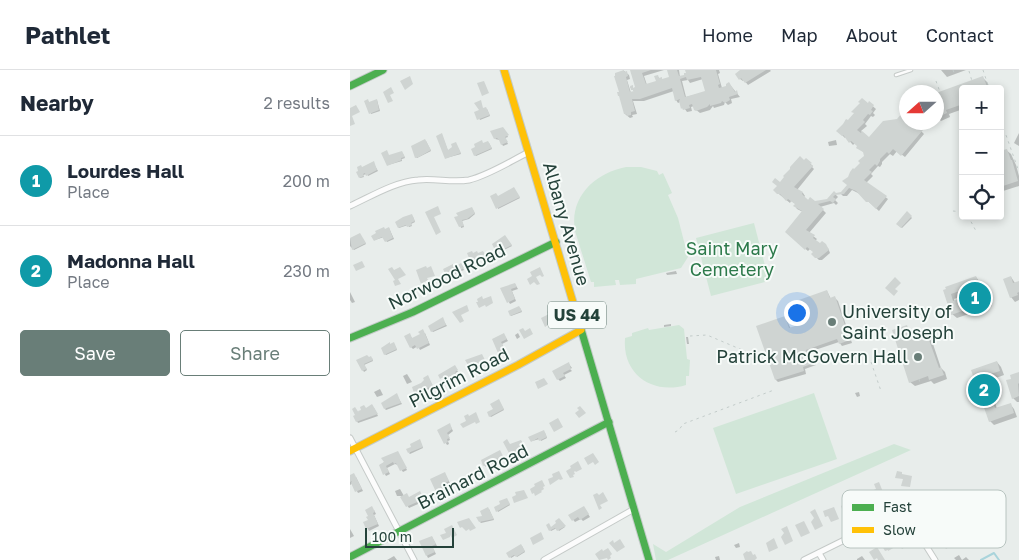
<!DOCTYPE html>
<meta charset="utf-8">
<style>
:root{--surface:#fff;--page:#f2f2f3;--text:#1f2937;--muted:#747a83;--line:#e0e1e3;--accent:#697e78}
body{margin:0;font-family:"Golos Text",sans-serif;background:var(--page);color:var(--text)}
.controls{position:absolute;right:15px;top:15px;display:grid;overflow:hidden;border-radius:5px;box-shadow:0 2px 8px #0003}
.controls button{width:45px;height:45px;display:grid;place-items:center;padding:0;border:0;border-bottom:1px solid var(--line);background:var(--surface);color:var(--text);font:25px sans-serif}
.compass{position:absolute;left:549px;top:15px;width:45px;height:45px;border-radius:50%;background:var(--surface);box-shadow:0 2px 8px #0003;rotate:249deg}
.scale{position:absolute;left:15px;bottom:12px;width:89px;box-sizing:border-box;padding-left:5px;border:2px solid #24423a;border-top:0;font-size:14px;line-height:18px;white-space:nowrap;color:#24423a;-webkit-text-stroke:4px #f7fbf9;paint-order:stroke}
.you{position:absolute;left:446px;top:242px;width:18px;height:18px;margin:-12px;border:4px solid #fff;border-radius:50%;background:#1a73e8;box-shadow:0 0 0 8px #1a73e833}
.badge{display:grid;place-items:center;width:32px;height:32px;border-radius:50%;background:var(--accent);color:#fff;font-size:16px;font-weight:700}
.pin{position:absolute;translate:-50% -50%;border:2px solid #fff;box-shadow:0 1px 5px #0006}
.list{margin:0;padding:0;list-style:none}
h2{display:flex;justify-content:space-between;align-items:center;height:65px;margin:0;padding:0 20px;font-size:21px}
h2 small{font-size:16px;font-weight:400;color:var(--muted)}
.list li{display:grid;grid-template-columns:32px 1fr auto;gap:15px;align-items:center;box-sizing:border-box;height:90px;padding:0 20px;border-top:1px solid var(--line)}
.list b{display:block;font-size:19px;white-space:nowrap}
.list p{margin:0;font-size:16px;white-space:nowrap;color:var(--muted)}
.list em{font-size:16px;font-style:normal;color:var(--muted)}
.actions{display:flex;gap:10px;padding:15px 20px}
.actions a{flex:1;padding:11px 0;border:1px solid var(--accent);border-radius:5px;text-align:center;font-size:18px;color:var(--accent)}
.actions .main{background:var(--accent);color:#fff}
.icon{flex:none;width:28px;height:28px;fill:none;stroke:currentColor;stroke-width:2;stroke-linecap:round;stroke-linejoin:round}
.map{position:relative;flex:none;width:669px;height:490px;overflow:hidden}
header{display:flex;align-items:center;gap:30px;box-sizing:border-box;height:70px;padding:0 25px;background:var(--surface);border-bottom:1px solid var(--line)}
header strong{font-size:24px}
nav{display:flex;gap:28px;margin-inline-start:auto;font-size:18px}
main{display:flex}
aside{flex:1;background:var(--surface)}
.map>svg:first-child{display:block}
.green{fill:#d1e6d8}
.shadow{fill:#0003;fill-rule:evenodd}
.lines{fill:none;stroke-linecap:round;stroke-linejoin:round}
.stream{stroke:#a9d4db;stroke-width:2}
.building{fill:#cfd4d2;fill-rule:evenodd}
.lane-casing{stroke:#c5cac8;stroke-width:4.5}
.street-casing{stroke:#c5cac8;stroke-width:7}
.fast-casing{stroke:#c3cbc8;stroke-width:9}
.slow-casing{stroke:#c3cbc8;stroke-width:9}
.path{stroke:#c3ccca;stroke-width:1;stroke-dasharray:2.5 4;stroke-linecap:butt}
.lane{stroke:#fcfcfc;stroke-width:2.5}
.street{stroke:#fcfcfc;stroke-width:5}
.fast{stroke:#4caf50;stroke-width:7}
.slow{stroke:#ffc107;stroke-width:7}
.poi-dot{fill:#697e78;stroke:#f7fbf9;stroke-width:2}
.labels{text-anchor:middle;stroke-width:4;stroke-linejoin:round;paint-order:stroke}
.shield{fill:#f7fbf9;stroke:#637a73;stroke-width:1}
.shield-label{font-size:16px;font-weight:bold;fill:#24423a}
.street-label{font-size:18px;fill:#24423a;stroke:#f7fbf9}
.park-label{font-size:18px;fill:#2d7a4b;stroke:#f7fbf9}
.poi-label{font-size:18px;fill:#24423a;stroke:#f7fbf9;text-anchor:start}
.key{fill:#f7fbf9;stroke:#b8c4c0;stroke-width:1}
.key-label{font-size:14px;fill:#24423a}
</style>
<header>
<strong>Pathlet</strong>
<nav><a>Home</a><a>Map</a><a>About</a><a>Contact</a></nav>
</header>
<main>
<aside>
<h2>Nearby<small>2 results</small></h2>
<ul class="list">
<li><span class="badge" style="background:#0f9aa8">1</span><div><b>Lourdes Hall</b><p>Place</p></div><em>200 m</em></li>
<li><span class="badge" style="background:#0f9aa8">2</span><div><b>Madonna Hall</b><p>Place</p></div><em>230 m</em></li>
</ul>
<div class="actions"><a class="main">Save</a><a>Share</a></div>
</aside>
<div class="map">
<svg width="669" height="490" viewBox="0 0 669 490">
<rect width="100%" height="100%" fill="#e8edeb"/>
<!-- green -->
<g class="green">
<path d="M 276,97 L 291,97 L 307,101 L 309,105 L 313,103 L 322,123 L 318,125 L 328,148 L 338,187 L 331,198 L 286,209 L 286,214 L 270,215 L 269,210 L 265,210 L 266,215 L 244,217 L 244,212 L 241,212 L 225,161 C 219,127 245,103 276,97 Z"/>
<polygon points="404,153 419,211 361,226 346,168"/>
<path d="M 329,255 L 334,259 L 337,289 L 340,290 L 339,306 L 336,306 L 336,315 C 303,325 272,305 275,268 L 282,266 L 282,263 L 298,258 L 299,260 Z"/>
<polygon points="464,323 487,389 386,424 363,358"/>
<polygon points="544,374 561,380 318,490 306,490 303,474 316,482 390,437"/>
</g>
<!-- shadow -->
<g class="shadow">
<path d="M 282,0 L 314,0 L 294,6 L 297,15 L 307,12 L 308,7 L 313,11 L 321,8 L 318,0 L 329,0 L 330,7 L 335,6 L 340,0 L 369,0 L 370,3 L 368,4 L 372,18 L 381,16 L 390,27 L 381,29 L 382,33 L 378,35 L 375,32 L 374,35 L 364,38 L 363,36 L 360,40 L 350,43 L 345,39 L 344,36 L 341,37 L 342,41 L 337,42 L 330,32 L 328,33 L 326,30 L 324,21 L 294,31 L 283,31 L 287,44 L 282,45 L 283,47 L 280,48 L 275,44 L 270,23 L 274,1 L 279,5 L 280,9 L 277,10 L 281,23 L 285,22 L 280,17 L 282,17 L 285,20 L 287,18 ZM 353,9 L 356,22 L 336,27 L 332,11 L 338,10 L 340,13 Z"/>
<polygon points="392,0 420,0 421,1 398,15 394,10 393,11 390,9"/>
<polygon points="591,0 616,0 597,7"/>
<polygon points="633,8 637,12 640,19 613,19 613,39 599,44 600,47 591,51 587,47 586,25"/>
<polygon points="27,30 30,41 21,44 18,31 20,33"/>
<polygon points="519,33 526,39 523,43 525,45 523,47 521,46 515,54 517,56 511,61 520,69 548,50 552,44 556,48 556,52 562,52 574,64 555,87 547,81 543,86 540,84 532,92 532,94 530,97 528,96 521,104 523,106 516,113 538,129 529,141 510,124 502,120 497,126 493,126 491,124 498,115 499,108 516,86 515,83 508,78 509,76 505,73 503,75 496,67 495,68 488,61"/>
<polygon points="133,39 137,39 140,46 130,50 126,42"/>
<polygon points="154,59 158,67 155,68 158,74 153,76 150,70 145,69"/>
<polygon points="669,63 669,76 664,73"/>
<polygon points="92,65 98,81 104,78 106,74 111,84 96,88"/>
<polygon points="486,70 487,75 479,76 478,72"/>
<polygon points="76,71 81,81 67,88 66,87"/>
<polygon points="139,73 142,79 126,86 125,85 133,75"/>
<polygon points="656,80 661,84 666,95 669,106 669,116 650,122 650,82"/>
<polygon points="53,84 55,88 52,89 52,91 38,95 39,87"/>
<polygon points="456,90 463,96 462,97 464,99 447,120 453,123 455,126 454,127 459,131 465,133 478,130 484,123 488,127 485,130 488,133 486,135 484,133 470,137 476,143 459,163 467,169 465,171 478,178 480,183 472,190 469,190 463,184 464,182 460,179 458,181 436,162 453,142 447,139 445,136 446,134 441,131 440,133 424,120"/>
<polygon points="24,94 28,101 18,106 17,104 13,105 14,107 10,108 12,98"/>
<polygon points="164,120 170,128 148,139 148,128"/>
<polygon points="123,140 125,144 119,149 112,151 114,157 111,158 109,146"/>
<polygon points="557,143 562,148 552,158 547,154"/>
<polygon points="63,147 65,152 61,154 62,156 59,157 58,155 49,158 47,152"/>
<polygon points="39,158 44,169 37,172 34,167 25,170"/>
<polygon points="10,165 16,174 4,180 0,176 0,169"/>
<polygon points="155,167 162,176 154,180 152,178 147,181 146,180"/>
<polygon points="119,183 128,184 134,183 136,187 129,190 130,192 127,194 126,192 123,194"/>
<polygon points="112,196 114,200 105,204 104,202 97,204 104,198"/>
<polygon points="326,201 327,204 317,205 316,203"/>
<path d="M 626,207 L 635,219 L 642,236 L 607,248 L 602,244 L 595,221 ZM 627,221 L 628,224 L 605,232 L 604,229 Z"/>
<polygon points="661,207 665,213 669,212 669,230 665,232 661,227"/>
<polygon points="165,214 168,219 162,221 166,231 160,234 152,219"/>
<polygon points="477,221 481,229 485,228 488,231 502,273 492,276 489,272 459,282 462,286 466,295 455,299 456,304 428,312 426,310 435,247 441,259 455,254"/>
<polygon points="0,222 5,232 2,233 0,230"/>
<polygon points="170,238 172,242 161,246 160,242"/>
<polygon points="93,250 97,256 83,262 82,261"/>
<polygon points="321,254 321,256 314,257 314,255"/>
<polygon points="557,257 563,266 578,260 582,265 584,271 582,271 591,298 595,302 597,309 584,314 581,311 565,316 560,312"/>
<polygon points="75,263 80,275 70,280 68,276 63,279 61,277 61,267 63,269"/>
<polygon points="168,263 170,267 167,269 165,265"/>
<polygon points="154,265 158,271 152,274 156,281 151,284 143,270"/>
<polygon points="336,267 338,267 339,274 337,274"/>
<polygon points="44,274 47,280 36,285 35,284"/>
<polygon points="132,286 135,291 127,295 125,293 119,294"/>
<polygon points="19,288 22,288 23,291 14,295 17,300 14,302 8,291"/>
<polygon points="647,292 651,297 654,305 638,311 647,339 660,334 664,339 667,347 644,355 640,351 623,300"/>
<polygon points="219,294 222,298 220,299 222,301 214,305 216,308 210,311 208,309"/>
<polygon points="105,297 108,302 105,303 106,305 98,309 97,307 91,308"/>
<polygon points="669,303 669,332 667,332 663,328 662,310"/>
<polygon points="57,304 62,312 57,314 53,306"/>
<polygon points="79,309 84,318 67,324 65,322"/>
<polygon points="30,319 33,325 27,327 24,322"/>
<polygon points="509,322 510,326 507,327 505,323"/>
<polygon points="46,324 52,334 36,340 35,339"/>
<polygon points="149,331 154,340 141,347 140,346"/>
<polygon points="24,338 28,346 8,353 7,351 8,343 16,339"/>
<polygon points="101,357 103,361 98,365 100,370 98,371 99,374 97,375 89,360"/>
<polygon points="195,363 197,368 191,371 190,369 182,371"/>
<polygon points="70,371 73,378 60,384 59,383"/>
<polygon points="171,371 176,379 166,386 163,386 161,384 160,375"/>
<polygon points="48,383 57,400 53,402 48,395 45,394 37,398 40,404 36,406 30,395"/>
<polygon points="151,384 154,389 136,397 134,395 132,391"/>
<polygon points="95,404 100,413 92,417 94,421 89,423 87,421"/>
<polygon points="0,407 6,407 13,421 8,423 3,413 0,415"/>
<polygon points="50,419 54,426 59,428 71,425 75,431 59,438 51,426 47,426 45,421"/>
<polygon points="157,430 160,435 148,442 146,438"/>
<polygon points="139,439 144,450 131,453 130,452"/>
<polygon points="235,439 240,447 233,451 231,449 225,452 220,446"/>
<polygon points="24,440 26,444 24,445 29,456 19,461 15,453 19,451"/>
<polygon points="209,450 215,457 209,461 207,458 201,461 197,456 201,458 208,454"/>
<polygon points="0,459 4,466 0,468"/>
<polygon points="82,467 87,476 83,478 86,484 78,488 77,486"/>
<polygon points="389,473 390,477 386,478 384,475"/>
<polygon points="172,476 175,482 167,487 166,485 161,488 158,483"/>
<polygon points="609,485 612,490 616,487 619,490 606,490 604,488"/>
<polygon points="44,486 47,490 37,490"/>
<polygon points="369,486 370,490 366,490 365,487"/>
<polygon points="512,486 515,490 507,490 507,489"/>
</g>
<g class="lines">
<!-- stream -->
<polyline class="stream" points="631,490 644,483 649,490"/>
</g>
<!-- building -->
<g class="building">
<path d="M 274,0 L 274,2 L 277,1 L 278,6 L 276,7 L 280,22 L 284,21 L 284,20 L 281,20 L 280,16 L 283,15 L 283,18 L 285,17 L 280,0 L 301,0 L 292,3 L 296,14 L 306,11 L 304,6 L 308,5 L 309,8 L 312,7 L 312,9 L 319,7 L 317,0 L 327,0 L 329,6 L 334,5 L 334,3 L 336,3 L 335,0 L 366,0 L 370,14 L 368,15 L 369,18 L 376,16 L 376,14 L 379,12 L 385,22 L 387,20 L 388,24 L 379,27 L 380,30 L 375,33 L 372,31 L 371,33 L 360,36 L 360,34 L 357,37 L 346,41 L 344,40 L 342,34 L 339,35 L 340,38 L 333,40 L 332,38 L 331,39 L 329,31 L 330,29 L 325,31 L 322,18 L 290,29 L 282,29 L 285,41 L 281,42 L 281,45 L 277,46 L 276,44 L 274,44 L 269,26 L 268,26 L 267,22 L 269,22 L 264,6 L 265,6 L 265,3 ZM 336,7 L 337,10 L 351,7 L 355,21 L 335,27 L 330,9 Z"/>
<polygon points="390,0 416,0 395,13 391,8 389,10 385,4"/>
<polygon points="60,6 63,14 55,20 50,11"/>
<polygon points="633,6 638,19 613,19 613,34 596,40 597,43 586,48 586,23"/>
<polygon points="134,11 139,23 132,26 127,13"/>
<polygon points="41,17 44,23 40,25 43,31 38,33 33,22"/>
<polygon points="512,28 518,33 519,31 524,35 521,40 523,41 520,45 518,44 513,50 515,52 507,60 511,63 512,61 519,67 533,51 547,49 552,43 556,46 556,52 564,52 573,60 551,86 543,79 539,84 537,82 530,89 530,91 527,96 525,94 519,100 522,102 514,110 537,126 526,139 519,132 516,132 506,121 499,118 494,124 485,125 483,127 486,129 483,133 480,131 468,134 474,139 456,160 465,165 463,168 470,173 472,171 476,174 479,180 469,188 465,188 461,184 463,182 457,177 455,180 435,162 452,141 443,136 445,134 438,129 436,131 430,124 427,124 423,120 427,116 422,112 425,108 430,112 434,107 433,106 440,99 440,97 450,86 454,90 456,88 462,93 460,94 463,96 444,117 453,122 452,124 458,130 460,127 465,131 477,129 484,121 486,123 491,122 497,115 492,111 498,107 500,102 503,98 504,99 510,93 508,91 514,86 513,82 506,78 507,76 501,71 499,73 494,66 493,65 492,66 486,61 493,54 496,49 498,50 504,43 501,42 510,33 508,32"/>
<polygon points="18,29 19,32 27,29 29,40 19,44 14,31"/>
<polygon points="131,30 133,38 136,37 140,45 127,50 124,42 129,40 124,33"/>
<polygon points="6,35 10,42 2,46 5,54 0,56 0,38"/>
<polygon points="153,57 159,65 155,67 158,72 151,75 149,70 147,68 144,69 140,61"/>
<polygon points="92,63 98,80 102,77 101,74 106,72 111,83 95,89 86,66"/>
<polygon points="75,69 81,80 69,87 65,88 61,76"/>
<polygon points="132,70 133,73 138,71 142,78 124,86 121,79 125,77 124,74"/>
<polygon points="657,79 661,90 662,90 668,111 650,117 650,81"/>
<polygon points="37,80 39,85 52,81 55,87 51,88 52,90 37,96 31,83"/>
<polygon points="24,91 27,100 16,106 15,103 13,104 14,106 9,108 6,102 8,101 7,97 11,95 12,97"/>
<polygon points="164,117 170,127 146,139 140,126 146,123 148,126"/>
<polygon points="88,136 91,144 84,147 91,162 86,165 75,142"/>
<polygon points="122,137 125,143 117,149 112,150 114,156 109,157 104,147 108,146 106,143"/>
<polygon points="557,141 562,146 551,158 546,154"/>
<polygon points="62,144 65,151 61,153 62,155 57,157 56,155 48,158 45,152 53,147"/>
<polygon points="34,157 35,159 39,157 43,168 35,172 32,167 24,171 21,166 26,163 25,161"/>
<polygon points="10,163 16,173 2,180 0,168"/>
<polygon points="155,165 162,175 152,180 151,177 145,180 142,174"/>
<polygon points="122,181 123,183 127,181 128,183 133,181 136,186 129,189 130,191 125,194 124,192 121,193 117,183"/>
<polygon points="12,191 15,197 6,201 3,195"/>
<polygon points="111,193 114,198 103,204 102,201 96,205 93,199 103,194 104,197"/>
<polygon points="76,196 77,198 81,196 85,206 77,208 78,210 71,214 66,200"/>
<polygon points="42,197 44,200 50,197 56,205 48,209 51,214 45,216 43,211 45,210 38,199"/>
<polygon points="190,197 194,206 192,207 190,205 186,207 190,214 187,215 184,212 180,215 177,209 182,206 180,202"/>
<path d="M 626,206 L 629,214 L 631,213 L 638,232 L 601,245 L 593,220 L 596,219 L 595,217 ZM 624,216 L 626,223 L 603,231 L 601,224 Z"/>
<polygon points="661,206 663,213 669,211 669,222 667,223 668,225 660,228 653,209"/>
<polygon points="545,207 551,213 545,219 548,221 544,226 535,218"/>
<polygon points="165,213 167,217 161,219 165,229 157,233 150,218"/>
<polygon points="477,220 480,228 485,226 500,270 489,274 487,269 456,280 457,283 460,282 464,293 453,297 454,301 425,310 406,256 435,246 439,258 454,253 446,231"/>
<polygon points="132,226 133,229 141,226 143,233 136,237 135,235 129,238 126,232 128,232 127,229"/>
<polygon points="117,235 119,241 111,245 114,251 110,253 102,242"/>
<polygon points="169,236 172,241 160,246 158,241"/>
<polygon points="201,240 205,250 195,257 191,248 199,244 197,242"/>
<polygon points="93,247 96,255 81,262 78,256"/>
<polygon points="557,255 560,265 578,259 581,266 578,267 588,295 589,298 591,297 594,305 579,310 578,306 559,313 542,260"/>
<polygon points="173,258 175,261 180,258 183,264 174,269 169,260"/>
<polygon points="73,259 79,273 67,279 65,275 60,278 54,266 60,263 62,268 70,264 68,262"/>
<polygon points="154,263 157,269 151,272 155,279 148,283 142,269"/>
<polygon points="40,272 40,274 44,272 47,279 34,285 31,278"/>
<polygon points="132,284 135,290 125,295 124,292 118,295 115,290"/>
<polygon points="17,285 19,287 21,286 23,290 14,294 17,299 12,301 6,290"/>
<polygon points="647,291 650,301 634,306 645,338 661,333 664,343 639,352 621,300"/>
<polygon points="219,292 221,299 213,303 215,306 207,310 202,301"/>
<polygon points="105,295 108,300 105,302 106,304 96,309 95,306 90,309 88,305"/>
<polygon points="669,302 669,313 668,314 669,326 662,329 656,310 661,309 660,305"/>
<polygon points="78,305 83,316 64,323 62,317 71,313 74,310 73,308"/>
<polygon points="194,308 198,314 188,319 185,312"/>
<polygon points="47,323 51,333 34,339 31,333"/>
<polygon points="149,329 154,339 139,347 137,342 143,339 140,334"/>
<polygon points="22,334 28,344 6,352 3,346 5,345 2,339 5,337 9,343 8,341 11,340 10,337 14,335 16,338"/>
<polygon points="230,336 236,343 229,348 225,343 229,340 227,338"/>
<polygon points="126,342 130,352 126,354 125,352 113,358 110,354 116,351 114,346 118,344 119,346"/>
<polygon points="208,348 213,357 204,362 199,353"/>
<polygon points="100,353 102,359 97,363 100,368 97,369 98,372 94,374 87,360"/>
<polygon points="194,360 197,367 189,371 188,368 181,372 178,367"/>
<polygon points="70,369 73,377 58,383 56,379 61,377 60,374"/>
<polygon points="157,369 160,374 171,370 175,377 163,385 162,384 160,385 153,372"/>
<polygon points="150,380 153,386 133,396 131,390"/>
<polygon points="48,381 57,398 50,401 46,393 44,394 43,392 36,396 39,402 33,405 29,395 34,392 31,388"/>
<polygon points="243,383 249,392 245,395 243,392 238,395 234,388"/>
<polygon points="228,391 232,399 226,402 225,401 224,402 225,404 223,405 224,407 220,408 216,401 221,398 220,396"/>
<polygon points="209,401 213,409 210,410 209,409 200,415 198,409 203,407 202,404"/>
<polygon points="547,401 552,402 552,404 562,406 560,417 551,416 553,409 545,408"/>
<polygon points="95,402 99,411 91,415 93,419 86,422 80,409"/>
<polygon points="4,403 12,419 5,422 1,413 2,411 0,412 0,405"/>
<polygon points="192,410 195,416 193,417 194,419 191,421 192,422 185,426 184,423 182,424 180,419 185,416 184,414"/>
<polygon points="529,412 533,422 528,426 530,429 525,431 521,421 526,419 524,414"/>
<polygon points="174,420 178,428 164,433 162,427 166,425 165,422"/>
<polygon points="70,421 74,429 56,437 50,427 57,423 59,427"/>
<polygon points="253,422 258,431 250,435 252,438 249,440 243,425 247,423 249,425"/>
<polygon points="157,428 160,434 146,442 144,437 150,434 149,431"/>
<polygon points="493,435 494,438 502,435 505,441 497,445 495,441 493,442 491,436"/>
<polygon points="22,436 25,442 23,443 28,454 16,459 13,452 18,450 16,447 18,446 15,440"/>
<polygon points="234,436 239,444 230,450 228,447 222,451 218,445"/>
<polygon points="138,437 144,449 129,452 126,447 132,446 130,441"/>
<polygon points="484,437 489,449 481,452 478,446 475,447 473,441"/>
<polygon points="465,439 473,456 465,460 461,452 464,448 460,442"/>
<polygon points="119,448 126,458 120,461 119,459 116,461 112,457 110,458 107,452"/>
<polygon points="209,448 216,456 207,461 205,458 199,461 196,455 199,453 201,457 206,453 205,451"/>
<polygon points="454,451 460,463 451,467 445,455"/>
<polygon points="102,455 107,465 102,468 100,465 100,467 93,470 90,465 96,463 94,459"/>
<polygon points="437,456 443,471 435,475 431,467 434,463 431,459"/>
<polygon points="191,462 194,469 183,475 180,468"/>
<polygon points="552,464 557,472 555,473 557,476 552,479 545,468"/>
<polygon points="82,466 86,474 82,476 85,482 76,486 69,471"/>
<polygon points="600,466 605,473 596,479 591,471"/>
<polygon points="424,468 428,478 419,482 416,473"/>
<polygon points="270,469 275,477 267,482 259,473 263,470 264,473"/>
<polygon points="541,471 545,477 538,481 538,480 535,481 532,476"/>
<polygon points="171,474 175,481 166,487 164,485 159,488 156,483"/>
<polygon points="527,477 535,490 528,490 527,488 524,490 519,482"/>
<polygon points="258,478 262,484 260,486 261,488 258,490 257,488 249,490 245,484 252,479 253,481"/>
<polygon points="397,481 398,482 401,481 403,485 405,484 407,488 405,490 395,490 393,484"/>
</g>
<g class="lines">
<!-- lane casing -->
<g class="lane-casing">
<polyline id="lane" points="546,5 561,0"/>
</g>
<!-- street casing -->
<g class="street-casing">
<g id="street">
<path d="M 0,136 C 22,126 44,112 68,110 C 85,108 102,113 119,110 C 139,105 159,92 179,82"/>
<polyline points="0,368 64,490"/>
<polyline points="469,483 473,490"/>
<polyline points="194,490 284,439"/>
<polyline points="454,490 549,443 555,444 558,447 585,490"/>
</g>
</g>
<!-- fast casing -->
<g class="fast-casing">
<g id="fast">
<polyline points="0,16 33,0"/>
<polyline points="225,239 299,490"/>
<polyline points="0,268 63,242 206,172"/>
<polyline points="0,487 259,352"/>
</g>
</g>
<!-- slow casing -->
<g class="slow-casing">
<g id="slow">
<polyline points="154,0 225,239"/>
<polyline points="0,381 168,295 231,260"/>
</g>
</g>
<!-- path -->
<g class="path">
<polyline points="603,0 605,5"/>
<polyline points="633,0 638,15"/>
<polyline points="619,1 622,11"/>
<polyline points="586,11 590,22"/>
<polyline points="650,67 656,65 669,102"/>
<polyline points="603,141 613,142"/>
<polyline points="618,146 626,161"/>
<polyline points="340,266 357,265 397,282 408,282"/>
<polyline points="521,292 531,321"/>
<polyline points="569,309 570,314"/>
<polyline points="325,362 329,360 333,354 424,320"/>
</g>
<!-- lane -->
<use href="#lane" class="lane"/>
<!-- street -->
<use href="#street" class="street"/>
<!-- fast -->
<use href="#fast" class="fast"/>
<!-- slow -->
<use href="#slow" class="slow"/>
</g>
<!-- markers -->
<g class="poi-dot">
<circle cx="482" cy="252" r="5"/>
<circle cx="568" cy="287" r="5"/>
</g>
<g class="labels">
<!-- shield labels -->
<rect class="shield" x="198" y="231.5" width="58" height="27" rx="4"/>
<g class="shield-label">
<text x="227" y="251">US 44</text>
</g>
<!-- street labels -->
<g class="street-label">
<text transform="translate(216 154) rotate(74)" y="6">Albany Avenue</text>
<text transform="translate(97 207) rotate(-26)" y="6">Norwood Road</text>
<text transform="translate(109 308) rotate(-27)" y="6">Pilgrim Road</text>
<text transform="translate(123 407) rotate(-27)" y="6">Brainard Road</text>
</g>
<!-- park labels -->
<g class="park-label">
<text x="382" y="185">Saint Mary<tspan x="382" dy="21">Cemetery</tspan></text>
</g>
<!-- poi labels -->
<g class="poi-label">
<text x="492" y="248">University of<tspan x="492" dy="21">Saint Joseph</tspan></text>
<text x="558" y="293" text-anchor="end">Patrick McGovern Hall</text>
</g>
</g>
<!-- legend -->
<rect x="492" y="420" width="164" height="58" rx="8" class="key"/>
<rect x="502" y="434" width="22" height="7" fill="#4caf50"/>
<rect x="502" y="457" width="22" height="6" fill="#ffc107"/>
<g class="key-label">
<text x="533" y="442">Fast</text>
<text x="533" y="465">Slow</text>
</g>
</svg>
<div class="controls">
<button>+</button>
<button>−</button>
<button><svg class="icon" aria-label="locate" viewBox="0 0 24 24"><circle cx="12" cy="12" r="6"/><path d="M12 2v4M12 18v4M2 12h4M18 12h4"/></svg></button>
</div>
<svg class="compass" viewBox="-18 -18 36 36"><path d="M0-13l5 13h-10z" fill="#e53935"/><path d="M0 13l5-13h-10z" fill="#747a83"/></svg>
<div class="scale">100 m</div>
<div class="you"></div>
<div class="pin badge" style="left:625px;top:228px;background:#0f9aa8">1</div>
<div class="pin badge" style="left:634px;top:320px;background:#0f9aa8">2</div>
</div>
</main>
